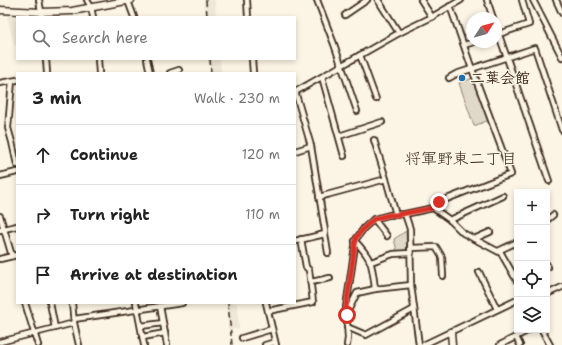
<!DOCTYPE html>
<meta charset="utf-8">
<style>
:root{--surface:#fff;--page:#f6f6f6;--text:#222;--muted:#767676;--line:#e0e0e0}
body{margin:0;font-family:"Shantell Sans","Klee One",sans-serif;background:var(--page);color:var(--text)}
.controls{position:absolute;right:12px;bottom:12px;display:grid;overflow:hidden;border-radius:0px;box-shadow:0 2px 6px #0003}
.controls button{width:36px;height:36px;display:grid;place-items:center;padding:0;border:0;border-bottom:1px solid var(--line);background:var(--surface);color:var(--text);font:20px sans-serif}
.compass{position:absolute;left:466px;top:12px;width:36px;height:36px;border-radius:50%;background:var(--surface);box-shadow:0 2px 6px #0003;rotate:54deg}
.stop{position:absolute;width:12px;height:12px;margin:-9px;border:3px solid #d93025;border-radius:50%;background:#fff}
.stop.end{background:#d93025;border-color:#fff;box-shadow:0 1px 4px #0008}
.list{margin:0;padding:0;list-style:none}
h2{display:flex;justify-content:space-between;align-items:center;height:52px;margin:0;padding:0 16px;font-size:17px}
h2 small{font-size:13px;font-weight:400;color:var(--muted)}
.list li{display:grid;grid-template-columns:26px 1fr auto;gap:12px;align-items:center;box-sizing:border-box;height:60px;padding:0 16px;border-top:1px solid var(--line)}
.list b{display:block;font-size:15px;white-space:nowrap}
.list em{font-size:13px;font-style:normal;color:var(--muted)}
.icon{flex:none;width:22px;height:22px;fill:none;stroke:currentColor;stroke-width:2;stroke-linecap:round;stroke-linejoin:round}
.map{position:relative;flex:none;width:562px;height:345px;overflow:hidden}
.search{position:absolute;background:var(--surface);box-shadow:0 2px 6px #0003;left:16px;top:16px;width:280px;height:44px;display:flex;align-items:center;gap:10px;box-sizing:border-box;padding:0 14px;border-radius:0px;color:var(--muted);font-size:15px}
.panel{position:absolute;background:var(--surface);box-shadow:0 2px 6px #0003;left:16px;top:72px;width:280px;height:232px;border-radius:0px}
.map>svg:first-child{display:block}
.built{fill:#eee6d6}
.green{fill:#e0d8c8;stroke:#8e8173}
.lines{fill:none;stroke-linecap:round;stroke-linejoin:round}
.street-casing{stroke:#3b2a1e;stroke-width:8}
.secondary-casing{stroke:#3b2a1e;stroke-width:9}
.street{stroke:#fcf5e5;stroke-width:4.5}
.secondary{stroke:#fcf5e5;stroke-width:6}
.rail{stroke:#3b2a1e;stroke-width:1.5;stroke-dasharray:6 3;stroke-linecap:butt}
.route{stroke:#d93025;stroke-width:5}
.poi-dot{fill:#1f6fb2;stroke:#fcf5e5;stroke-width:1.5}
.labels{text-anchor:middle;stroke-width:3;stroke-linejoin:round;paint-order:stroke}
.poi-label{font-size:15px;font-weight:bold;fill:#3b2a1e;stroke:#fcf5e5;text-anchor:start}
.neighbourhood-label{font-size:16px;fill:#3b2a1e;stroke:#fcf5e5}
</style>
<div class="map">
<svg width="562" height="345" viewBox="0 0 562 345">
<rect width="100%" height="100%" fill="#fcf5e5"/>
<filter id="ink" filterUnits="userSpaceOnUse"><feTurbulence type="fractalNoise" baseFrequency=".025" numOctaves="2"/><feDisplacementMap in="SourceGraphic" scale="8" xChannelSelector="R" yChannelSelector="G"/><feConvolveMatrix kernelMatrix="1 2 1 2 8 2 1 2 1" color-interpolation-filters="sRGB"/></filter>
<g filter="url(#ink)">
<!-- built -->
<g class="built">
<polygon points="204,0 215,0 216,17 205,17"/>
<polygon points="7,16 36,17 17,17 17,45 14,45"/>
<polygon points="208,59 220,59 221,73 210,73"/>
<polygon points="227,303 237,303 239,329 228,329"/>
</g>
<!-- green -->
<g class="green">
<polygon points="473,78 489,120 474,126 459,83"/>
<polygon points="406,231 407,252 397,251 394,239"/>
</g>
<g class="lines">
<!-- street casing -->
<g class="street-casing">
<g id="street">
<polyline points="39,0 42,17"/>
<polyline points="87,0 91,7 93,17"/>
<polyline points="247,0 248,17"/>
<polyline points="317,0 334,44 357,111"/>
<polyline points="378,0 399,33"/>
<polyline points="421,0 432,17"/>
<polyline points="487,0 493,18"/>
<polyline points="533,0 562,57"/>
<polyline points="556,0 562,13"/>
<polyline points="128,1 134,17"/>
<polyline points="345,15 367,0"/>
<polyline points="496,26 549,181"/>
<polyline points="496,35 529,24 522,0"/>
<polyline points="464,45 474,42"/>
<polyline points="360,55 376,99"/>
<polyline points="46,59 47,73"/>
<polyline points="98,59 99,73"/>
<polyline points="147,59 150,73"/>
<polyline points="252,59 253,73"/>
<polyline points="170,73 179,70"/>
<polyline points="322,77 344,156"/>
<polyline points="449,78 456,74 535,48 562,130"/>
<polyline points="12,81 8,128 12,142 17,165"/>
<polyline points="0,83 17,80"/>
<polyline points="295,92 399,33 432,17 461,0"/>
<polyline points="339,136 382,122"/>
<polyline points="374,140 386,179"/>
<polyline points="295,151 311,146"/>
<polyline points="0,176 17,172"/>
<polyline points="319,197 386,179 396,215"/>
<polyline points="433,208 439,202 511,174 472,69 450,6"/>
<polyline points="405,214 410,229 411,285 419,345"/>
<polyline points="0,216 12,256"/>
<polyline points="374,219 387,236"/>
<polyline points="450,220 503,196"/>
<polyline points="547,220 553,215"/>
<polyline points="0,230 17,226"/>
<polyline points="325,234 328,253"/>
<polyline points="474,239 490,232"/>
<polyline points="295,241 325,234 325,231 311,146 295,91"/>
<path d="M 355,241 C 373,260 372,265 375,289"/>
<polyline points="410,248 436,247 442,257 443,276"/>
<polyline points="498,251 517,242"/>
<polyline points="0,259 17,255"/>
<polyline points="371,262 393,254 410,253"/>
<polyline points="547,265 548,267"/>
<polyline points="479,272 497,309"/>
<polyline points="311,282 330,278"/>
<polyline points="547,294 562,287"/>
<polyline points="25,303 38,345"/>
<polyline points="50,303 55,328"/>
<polyline points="72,303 74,323 79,345"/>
<polyline points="136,303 144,345"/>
<polyline points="266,303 276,345"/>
<polyline points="160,306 167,345"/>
<polyline points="268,311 313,302 309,270 306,267 301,239"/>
<polyline points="347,313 357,293 375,289 411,285"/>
<polyline points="74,319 182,303"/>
<polyline points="141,326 163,323"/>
<polyline points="347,327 366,335 414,309"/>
<polyline points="542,330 550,345"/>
<polyline points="143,337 165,333"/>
<polyline points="516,337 520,345"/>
<polyline points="242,338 272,329"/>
<polyline points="0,342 74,323"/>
<polyline points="265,345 275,342"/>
<polyline points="347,345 348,338 346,307 356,239 364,228 374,219 389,215 405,214 433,208 450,220 463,233 501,253 517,281"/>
<polyline points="423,345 517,300"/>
<polyline points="500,345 529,330"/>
</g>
</g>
<!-- secondary casing -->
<g class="secondary-casing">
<g id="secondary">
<polyline points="0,10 41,12 72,11 131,0"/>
<polyline points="451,332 452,345"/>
</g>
</g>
<!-- street -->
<use href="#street" class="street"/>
<!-- secondary -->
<use href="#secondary" class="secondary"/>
<!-- rail -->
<g class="rail">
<polyline points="206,0 207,17"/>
<polyline points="210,59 211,73"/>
<polyline points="228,303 232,345"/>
</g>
</g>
</g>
<g class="lines" filter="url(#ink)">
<!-- route -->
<polyline class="route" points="347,315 346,307 356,238 364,228 374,219 389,215 396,215 433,208 439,202"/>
</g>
<!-- markers -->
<circle class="poi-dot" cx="462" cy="78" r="4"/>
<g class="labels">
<!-- poi labels -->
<g class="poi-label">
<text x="470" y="83">二葉会館</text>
</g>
<!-- neighbourhood labels -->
<g class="neighbourhood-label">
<text x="461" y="164">将軍野東二丁目</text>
</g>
</g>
</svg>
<div class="controls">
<button>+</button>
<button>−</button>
<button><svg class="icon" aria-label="locate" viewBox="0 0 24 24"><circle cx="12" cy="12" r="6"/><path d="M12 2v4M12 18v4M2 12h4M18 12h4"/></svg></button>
<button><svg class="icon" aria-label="layers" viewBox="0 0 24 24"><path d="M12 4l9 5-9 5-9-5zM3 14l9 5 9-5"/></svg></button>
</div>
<svg class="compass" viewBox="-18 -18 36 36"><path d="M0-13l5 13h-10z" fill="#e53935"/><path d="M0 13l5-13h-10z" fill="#767676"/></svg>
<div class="stop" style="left:347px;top:315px"></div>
<div class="stop end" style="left:439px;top:202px"></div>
<div class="search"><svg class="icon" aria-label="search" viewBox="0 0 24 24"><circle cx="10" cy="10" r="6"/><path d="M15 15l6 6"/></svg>Search here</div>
<section class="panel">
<h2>3 min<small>Walk · 230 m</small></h2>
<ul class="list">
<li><svg class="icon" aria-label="ahead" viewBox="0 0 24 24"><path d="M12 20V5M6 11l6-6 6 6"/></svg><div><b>Continue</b></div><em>120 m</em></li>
<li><svg class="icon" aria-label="right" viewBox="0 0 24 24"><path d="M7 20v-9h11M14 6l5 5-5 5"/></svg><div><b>Turn right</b></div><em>110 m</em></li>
<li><svg class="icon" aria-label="arrive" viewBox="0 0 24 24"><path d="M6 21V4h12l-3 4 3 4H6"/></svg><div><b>Arrive at destination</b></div></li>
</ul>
</section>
</div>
